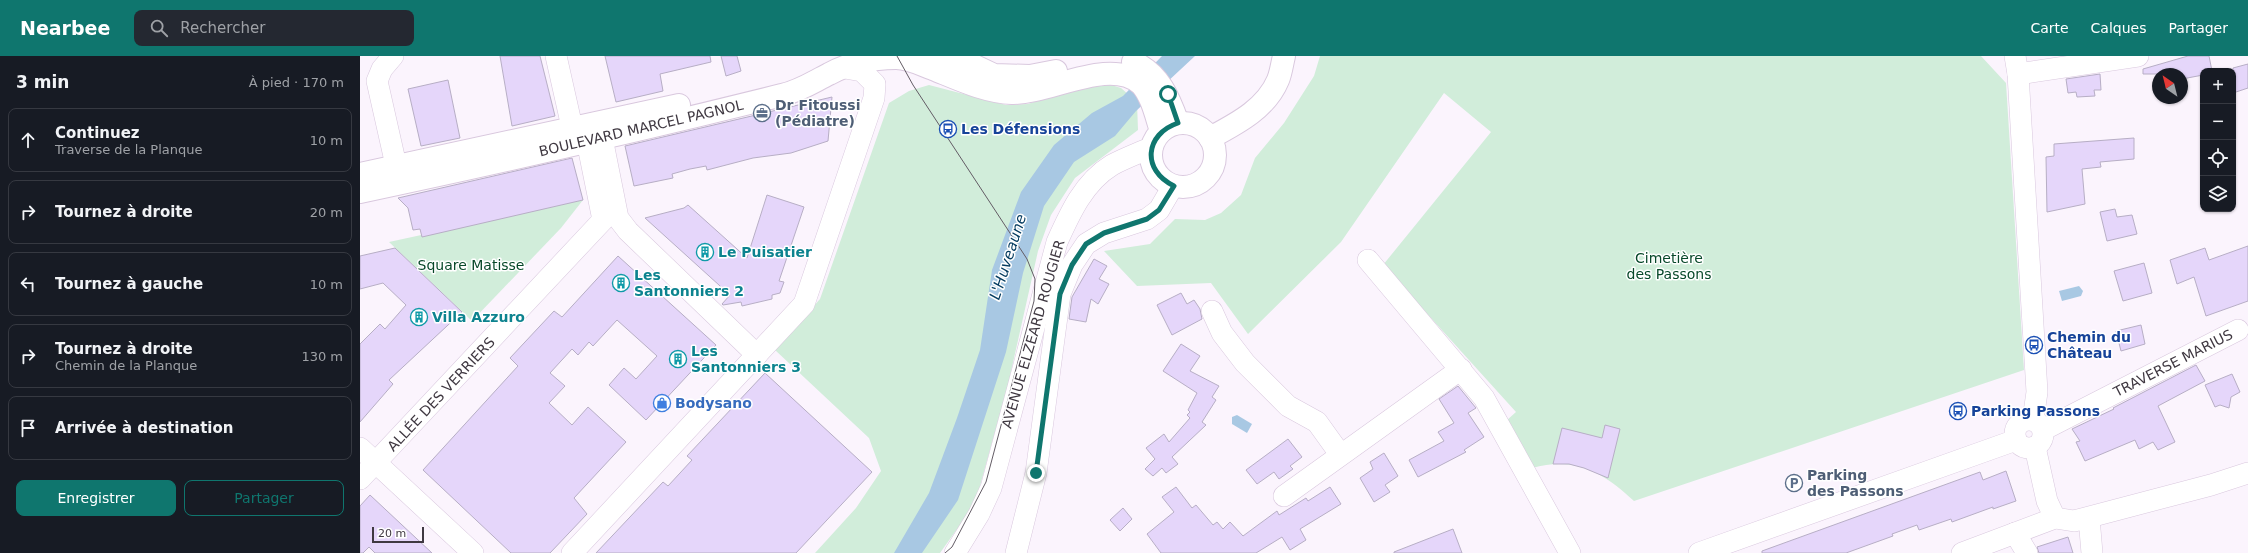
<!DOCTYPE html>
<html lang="fr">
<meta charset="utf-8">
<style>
:root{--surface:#171b24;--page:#242831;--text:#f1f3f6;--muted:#9ea1a6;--line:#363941;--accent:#0f766e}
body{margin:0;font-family:"DejaVu Sans",sans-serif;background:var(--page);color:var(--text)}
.controls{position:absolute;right:12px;top:12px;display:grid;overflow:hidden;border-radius:8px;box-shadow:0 1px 3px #0004}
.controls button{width:36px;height:36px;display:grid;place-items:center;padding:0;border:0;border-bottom:1px solid var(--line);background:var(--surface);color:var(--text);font:20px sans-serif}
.compass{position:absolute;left:1792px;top:12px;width:36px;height:36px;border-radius:50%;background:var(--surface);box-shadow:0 1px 3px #0004;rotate:325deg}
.scale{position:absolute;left:12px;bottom:10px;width:52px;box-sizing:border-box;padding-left:4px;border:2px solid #3f3841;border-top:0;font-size:11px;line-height:14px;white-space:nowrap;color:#3f3841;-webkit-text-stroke:3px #fff;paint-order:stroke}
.stop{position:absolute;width:12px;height:12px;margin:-9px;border:3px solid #0f766e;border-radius:50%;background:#fff}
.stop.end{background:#0f766e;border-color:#fff;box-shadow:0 1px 4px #0008}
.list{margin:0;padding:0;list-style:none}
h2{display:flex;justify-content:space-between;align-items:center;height:52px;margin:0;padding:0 16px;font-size:17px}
h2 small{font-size:13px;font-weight:400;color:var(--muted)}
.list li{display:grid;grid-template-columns:26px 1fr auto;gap:12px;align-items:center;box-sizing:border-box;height:64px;margin:0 8px 8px;padding:0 8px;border:1px solid var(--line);border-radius:8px}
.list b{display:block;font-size:15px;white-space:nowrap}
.list p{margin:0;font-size:13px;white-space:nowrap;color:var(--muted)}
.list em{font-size:13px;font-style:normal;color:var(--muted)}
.actions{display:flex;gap:8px;padding:12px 16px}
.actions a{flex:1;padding:9px 0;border:1px solid var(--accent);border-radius:8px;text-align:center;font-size:14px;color:var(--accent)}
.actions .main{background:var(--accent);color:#fff}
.icon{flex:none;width:22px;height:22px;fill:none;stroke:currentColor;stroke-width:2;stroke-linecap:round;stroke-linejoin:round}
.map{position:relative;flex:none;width:1888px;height:497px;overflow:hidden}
header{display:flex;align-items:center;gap:24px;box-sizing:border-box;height:56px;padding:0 20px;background:var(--accent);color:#fff}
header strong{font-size:19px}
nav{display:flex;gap:22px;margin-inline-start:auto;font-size:14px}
.search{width:280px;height:36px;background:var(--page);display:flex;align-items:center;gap:10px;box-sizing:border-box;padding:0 14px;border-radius:8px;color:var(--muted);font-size:15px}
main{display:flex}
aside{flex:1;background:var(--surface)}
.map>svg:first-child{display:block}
.green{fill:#d1edda}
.water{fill:#a8c8e3}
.building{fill:#e5d6fa;stroke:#b7aec5}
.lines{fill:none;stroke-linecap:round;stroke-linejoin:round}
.minor-casing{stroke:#d9c8de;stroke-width:22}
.major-casing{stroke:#d9c8de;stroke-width:24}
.minor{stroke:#fff;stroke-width:21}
.major{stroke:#fff;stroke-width:22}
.tram{stroke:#635c65;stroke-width:1}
.route{stroke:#0f766e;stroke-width:5}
.labels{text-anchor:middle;stroke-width:3;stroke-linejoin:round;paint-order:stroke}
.service-label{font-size:14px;font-weight:bold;fill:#4e5e75;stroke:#fff;text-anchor:start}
.street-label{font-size:14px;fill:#3f3841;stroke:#fff}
.transit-label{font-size:14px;font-weight:bold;fill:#164399;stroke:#fff;text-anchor:start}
.culture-label{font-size:14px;font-weight:bold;fill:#0d838f;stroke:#fff;text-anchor:start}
.park-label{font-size:14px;fill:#074829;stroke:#fff}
.shop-label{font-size:14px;font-weight:bold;fill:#366cbe;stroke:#fff;text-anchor:start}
.water-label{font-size:15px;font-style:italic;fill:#063d61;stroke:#fff}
</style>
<header>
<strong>Nearbee</strong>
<div class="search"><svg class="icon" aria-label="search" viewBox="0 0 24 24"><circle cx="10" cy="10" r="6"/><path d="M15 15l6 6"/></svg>Rechercher</div>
<nav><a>Carte</a><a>Calques</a><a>Partager</a></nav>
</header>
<main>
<aside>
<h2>3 min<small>À pied · 170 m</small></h2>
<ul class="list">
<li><svg class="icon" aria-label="ahead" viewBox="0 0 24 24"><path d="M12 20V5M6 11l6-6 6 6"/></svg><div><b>Continuez</b><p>Traverse de la Planque</p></div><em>10 m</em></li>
<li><svg class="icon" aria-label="right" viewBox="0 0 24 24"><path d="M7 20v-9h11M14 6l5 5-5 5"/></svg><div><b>Tournez à droite</b></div><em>20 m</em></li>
<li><svg class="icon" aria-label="left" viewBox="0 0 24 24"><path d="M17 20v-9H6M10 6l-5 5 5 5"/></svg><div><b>Tournez à gauche</b></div><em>10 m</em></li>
<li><svg class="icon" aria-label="right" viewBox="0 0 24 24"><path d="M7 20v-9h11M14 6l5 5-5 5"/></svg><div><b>Tournez à droite</b><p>Chemin de la Planque</p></div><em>130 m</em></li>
<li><svg class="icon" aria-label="arrive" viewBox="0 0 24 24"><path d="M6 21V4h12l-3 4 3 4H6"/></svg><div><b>Arrivée à destination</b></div></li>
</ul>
<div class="actions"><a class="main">Enregistrer</a><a>Partager</a></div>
</aside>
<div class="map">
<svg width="1888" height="497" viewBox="0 0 1888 497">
<rect width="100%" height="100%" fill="#fbf4fd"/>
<!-- green -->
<g class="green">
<path d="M 960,0 L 1621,0 L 1646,27 L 1664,314 L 1274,445 C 1243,416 1215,400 1172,412 L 1146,365 L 1156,356 L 1023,209 L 1131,76 L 1084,37 L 981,186 L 888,278 L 851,227 L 777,230 L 744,195 L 790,188 L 815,163 L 845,164 L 861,157 L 881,139 L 895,102 L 924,67 L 954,20 Z"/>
<polygon points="745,27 761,32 777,46 778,74 715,122 691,159 678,195 648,329 615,448 580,497 455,497 496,452 521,415 509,382 415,294 460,243 529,47 549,35 569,29 646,49 668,48 723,29"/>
<polygon points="223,144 201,172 112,265 29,186"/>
</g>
<!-- water -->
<g class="water">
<polygon points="802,0 835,0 776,55 755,80 714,106 684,150 663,217 646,296 598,444 562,497 534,497 569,437 597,362 620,294 632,214 661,136 694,89 732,57 763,40"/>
<polygon points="1719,230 1723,235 1721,240 1702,245 1699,235"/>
<polygon points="877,359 892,368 887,377 872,368 872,361"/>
</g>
<!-- building -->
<g class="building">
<polygon points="140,0 180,0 195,60 152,70"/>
<polygon points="245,0 350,0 351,6 300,18 303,35 256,46"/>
<polygon points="361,0 377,0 381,15 366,20"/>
<polygon points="1828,0 1849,0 1852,15 1843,15 1843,19 1822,23 1822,18 1783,18 1783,13"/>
<polygon points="1888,8 1888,32 1873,37 1873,12"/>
<polygon points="1740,18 1741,34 1734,34 1735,40 1717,41 1716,36 1708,37 1706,23"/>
<polygon points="88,24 100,82 61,90 48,33"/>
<polygon points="472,41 468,85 431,97 393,102 347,114 346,110 330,113 312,118 313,122 274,130 265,90"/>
<polygon points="1774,82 1774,103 1740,106 1741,111 1722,113 1725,148 1687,156 1686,101 1694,100 1694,88"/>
<polygon points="212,102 223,144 62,181 60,173 53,174 48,152 38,142"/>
<polygon points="407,139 444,151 419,225 424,226 420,237 412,239 412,243 382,250 381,246 363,249 362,248 370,239 285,162 324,152 328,149 387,202"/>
<polygon points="1755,153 1757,161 1772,159 1777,178 1747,185 1740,156"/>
<polygon points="1888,190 1888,245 1846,260 1834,221 1817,228 1810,204 1845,192 1849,204"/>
<polygon points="35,192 102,256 29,324 33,328 0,366 0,288 20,268 25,273 46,249 23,227 0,233 0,200"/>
<polygon points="258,200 356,289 286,364 249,329 264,312 276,323 297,300 257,264 233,290 229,286 218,299 212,293 190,317 205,330 189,347 212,369 228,351 266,386 214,442 227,458 190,497 151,497 63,414 158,310 150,302 194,255 202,261"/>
<polygon points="734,203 747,210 739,223 749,228 738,248 731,243 726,266 709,263 712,241"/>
<polygon points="1784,207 1792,237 1763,245 1754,215"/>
<polygon points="821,237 827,248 834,244 840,253 842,263 812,279 797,249"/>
<polygon points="1781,269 1785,288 1761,295 1756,275"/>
<polygon points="821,288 840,300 830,315 859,330 852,341 856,344 842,366 846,369 812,401 818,408 806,417 802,412 793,420 785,413 795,403 786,392 804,378 809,386 830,362 827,359 830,356 828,354 837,337 803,315"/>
<polygon points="1836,309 1845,325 1798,350 1815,386 1798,394 1793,386 1779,393 1775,384 1725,405 1716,386 1720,385 1712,373 1754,353 1753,352"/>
<polygon points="405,317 512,416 436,497 236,497 303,426 308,430 332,404 327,400"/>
<polygon points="1872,318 1880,336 1871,341 1869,352 1860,349 1855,351 1845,329"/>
<polygon points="1098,330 1116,352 1108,357 1124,381 1104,394 1106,396 1058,421 1049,404 1084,385 1078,376 1094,367 1079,343"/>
<polygon points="1245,369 1260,373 1248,422 1224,412 1209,408 1193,408 1202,372 1242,382"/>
<polygon points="928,383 942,401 930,410 933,413 919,423 914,416 897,428 886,414"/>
<polygon points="1024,397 1038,420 1025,429 1030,436 1014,446 1000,422 1013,413 1010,406"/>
<polygon points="1646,415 1656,445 1633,453 1633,451 1592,466 1591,463 1559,474 1557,469 1532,478 1533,480 1486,497 1402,497 1402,495 1620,416 1623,424"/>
<polygon points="816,431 832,452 836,449 853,469 857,466 863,473 870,466 883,480 917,455 919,459 946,442 948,445 970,431 981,448 940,473 946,484 930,494 922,481 896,497 801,497 787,478 814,456 802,441"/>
<polygon points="10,439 72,497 15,497 9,491 3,497 0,497 0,450"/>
<polygon points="763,452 772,463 760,475 750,464"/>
<polygon points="1093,473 1102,497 1034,497 1034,496"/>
<polygon points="1708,481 1713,497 1679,497 1677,491"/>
</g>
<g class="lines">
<!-- minor casing -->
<g class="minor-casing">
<g id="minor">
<polyline points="33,0 22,13 17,25 40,127"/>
<polyline points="196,0 212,71 227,85 243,164"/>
<polyline points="579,0 610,9"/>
<polyline points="1655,0 1658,18 1677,336 1673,364"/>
<polyline points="1658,18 1778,0"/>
<polyline points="229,72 242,82 258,162 268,175 397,299"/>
<polyline points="1008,204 1124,342 1210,497"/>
<polyline points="852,255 862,277 885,307 928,350 957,366 980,398"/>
<circle cx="1669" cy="378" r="14"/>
<polyline points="1683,374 1878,274"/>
<polyline points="1675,391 1687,445 1695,462"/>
<polyline points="0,392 113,497"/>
<polyline points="0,423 243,164"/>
<polyline points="924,440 1101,313"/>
<polyline points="1729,462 1732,497"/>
<polyline points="1655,477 1667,497"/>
<polyline points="212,497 444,248 514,42 515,28 502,15 485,12"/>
<path d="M 595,497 L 619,458 L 631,432 L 697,186 C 710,157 724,126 752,109 C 765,102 779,97 792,91"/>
<polyline points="656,497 676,417 700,238 712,209 726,188 744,177 787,163 799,154 813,130"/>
<polyline points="1339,497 1656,384"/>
<polyline points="1602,497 1695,462 1714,465 1851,429 1888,417"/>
</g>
</g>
<!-- major casing -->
<g class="major-casing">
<g id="major">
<polyline points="594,0 634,19 670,20 696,15"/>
<path d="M 773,6 C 799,17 809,42 818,67"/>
<circle cx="823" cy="99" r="32"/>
<path d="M 850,82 C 876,68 906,53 918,24 C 921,17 922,8 924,0"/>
<polyline points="0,118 319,49"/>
<path d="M 0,136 C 141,106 282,74 422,39 C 440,35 453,26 469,18 C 489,7 514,2 536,2 C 549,2 562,9 573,13 C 598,23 625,36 652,37 C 689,38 750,0 781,28 C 792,40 796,60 801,75"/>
</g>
</g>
<!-- minor -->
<use href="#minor" class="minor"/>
<!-- major -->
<use href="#major" class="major"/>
<!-- tram -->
<polyline class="tram" points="537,0 553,29 667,203 675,223 674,245 626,426 592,491 585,497"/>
</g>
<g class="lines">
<!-- route -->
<path class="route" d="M 676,417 L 700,238 L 712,209 L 726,188 L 744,177 L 787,163 L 799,154 L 814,130 C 781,114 785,78 818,67 L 808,38"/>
</g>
<!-- icons -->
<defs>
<g id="office-ring" transform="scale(0.9)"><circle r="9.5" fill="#fff" stroke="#5c6f8a" stroke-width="1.5"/><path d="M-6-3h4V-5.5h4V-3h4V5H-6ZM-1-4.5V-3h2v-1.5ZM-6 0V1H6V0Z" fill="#5c6f8a"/></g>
<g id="bus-ring" transform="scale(0.9)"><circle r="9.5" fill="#fff" stroke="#1a4fb4" stroke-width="1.5"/><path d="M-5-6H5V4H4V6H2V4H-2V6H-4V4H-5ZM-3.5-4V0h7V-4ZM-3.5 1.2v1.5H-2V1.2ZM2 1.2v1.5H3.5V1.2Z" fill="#1a4fb4"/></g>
<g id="building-ring" transform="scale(0.9)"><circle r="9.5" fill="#fff" stroke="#0f9aa8" stroke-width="1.5"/><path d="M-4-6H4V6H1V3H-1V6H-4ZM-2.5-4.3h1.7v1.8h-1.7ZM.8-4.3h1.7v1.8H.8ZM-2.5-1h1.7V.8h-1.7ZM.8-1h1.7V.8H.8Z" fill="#0f9aa8"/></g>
<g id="shop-ring" transform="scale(0.9)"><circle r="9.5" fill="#fff" stroke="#3f7fe0" stroke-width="1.5"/><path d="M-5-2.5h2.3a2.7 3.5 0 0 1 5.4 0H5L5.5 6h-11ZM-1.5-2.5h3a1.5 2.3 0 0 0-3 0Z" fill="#3f7fe0"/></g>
<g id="parking-ring" transform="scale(0.9)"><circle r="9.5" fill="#fff" stroke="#5c6f8a" stroke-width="1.5"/><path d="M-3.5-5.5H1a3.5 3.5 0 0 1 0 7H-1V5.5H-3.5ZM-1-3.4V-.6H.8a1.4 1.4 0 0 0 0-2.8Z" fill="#5c6f8a"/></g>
</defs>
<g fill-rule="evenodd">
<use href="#office-ring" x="402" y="57"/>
<use href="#bus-ring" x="588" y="73"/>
<use href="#building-ring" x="345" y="196"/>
<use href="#building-ring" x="261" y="227"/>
<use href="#building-ring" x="59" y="261"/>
<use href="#bus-ring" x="1674" y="289"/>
<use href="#building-ring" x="318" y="303"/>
<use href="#shop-ring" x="302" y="347"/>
<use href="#bus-ring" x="1598" y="355"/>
<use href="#parking-ring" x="1434" y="427"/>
</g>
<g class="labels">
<!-- service labels -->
<g class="service-label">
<text x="415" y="54">Dr Fitoussi<tspan x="415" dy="16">(Pédiatre)</tspan></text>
<text x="1447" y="424">Parking<tspan x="1447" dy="16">des Passons</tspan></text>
</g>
<!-- street labels -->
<g class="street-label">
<text transform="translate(281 72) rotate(-13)" y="5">BOULEVARD MARCEL PAGNOL</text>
<text transform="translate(673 278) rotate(-74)" y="5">AVENUE ELZEARD ROUGIER</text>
<text transform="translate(1813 307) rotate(-27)" y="5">TRAVERSE MARIUS</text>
<text transform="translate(81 338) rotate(-47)" y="5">ALLÉE DES VERRIERS</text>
</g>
<!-- transit labels -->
<g class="transit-label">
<text x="601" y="78">Les Défensions</text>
<text x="1687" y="286">Chemin du<tspan x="1687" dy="16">Château</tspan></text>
<text x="1611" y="360">Parking Passons</text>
</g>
<!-- culture labels -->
<g class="culture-label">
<text x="358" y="201">Le Puisatier</text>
<text x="274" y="224">Les<tspan x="274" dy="16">Santonniers 2</tspan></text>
<text x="72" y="266">Villa Azzuro</text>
<text x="331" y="300">Les<tspan x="331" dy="16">Santonniers 3</tspan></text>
</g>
<!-- park labels -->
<g class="park-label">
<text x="1309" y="207">Cimetière<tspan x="1309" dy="16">des Passons</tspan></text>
<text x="111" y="214">Square Matisse</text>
</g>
<!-- shop labels -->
<g class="shop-label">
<text x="315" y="352">Bodysano</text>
</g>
<!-- water labels -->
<g class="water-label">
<text transform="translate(648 201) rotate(-72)" y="5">L'Huveaune</text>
</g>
</g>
</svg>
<div class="controls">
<button>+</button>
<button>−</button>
<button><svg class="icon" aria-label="locate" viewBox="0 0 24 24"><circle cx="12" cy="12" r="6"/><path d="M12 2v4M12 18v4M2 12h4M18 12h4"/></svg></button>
<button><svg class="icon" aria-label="layers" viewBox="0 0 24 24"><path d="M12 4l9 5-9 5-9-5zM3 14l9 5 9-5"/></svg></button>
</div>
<svg class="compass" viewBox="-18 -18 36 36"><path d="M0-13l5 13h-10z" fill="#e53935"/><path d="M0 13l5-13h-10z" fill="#9ea1a6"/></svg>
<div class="scale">20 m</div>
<div class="stop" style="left:808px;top:38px"></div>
<div class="stop end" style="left:676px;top:417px"></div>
</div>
</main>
